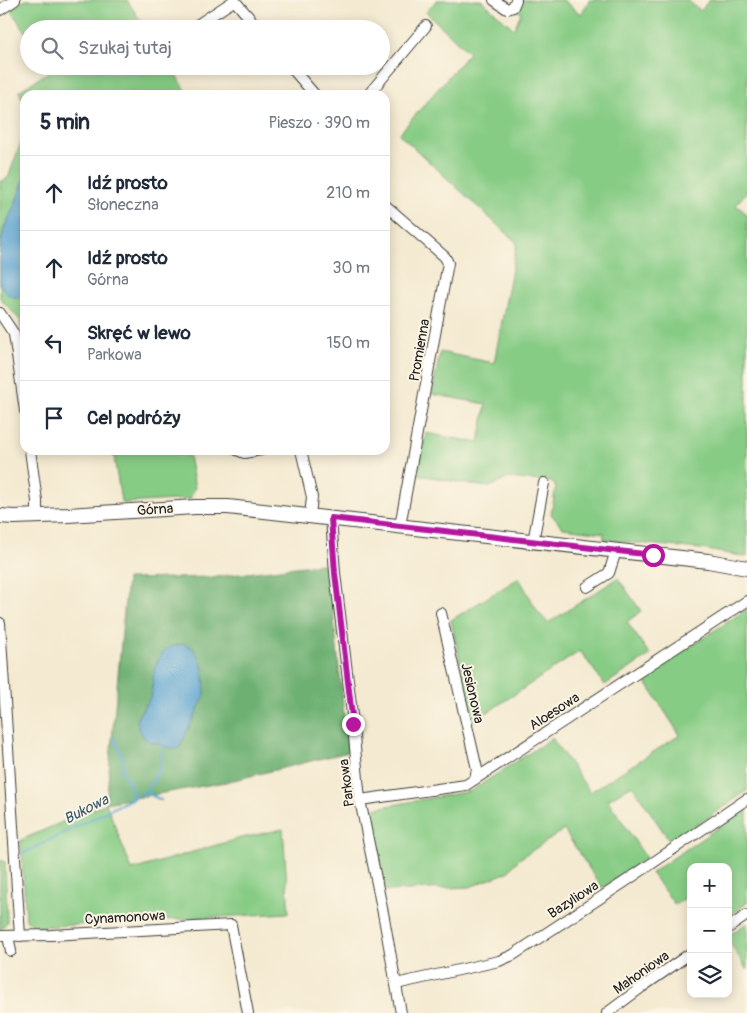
<!DOCTYPE html>
<html lang="pl">
<meta charset="utf-8">
<style>
:root{--surface:#fff;--page:#f2f2f3;--text:#1f2937;--muted:#747a83;--line:#e0e1e3}
body{margin:0;font-family:Pangolin,sans-serif;background:var(--page);color:var(--text)}
.controls{position:absolute;right:15px;bottom:15px;display:grid;overflow:hidden;border-radius:10px;box-shadow:0 2px 12px #0003}
.controls button{width:45px;height:45px;display:grid;place-items:center;padding:0;border:0;border-bottom:1px solid var(--line);background:var(--surface);color:var(--text);font:25px sans-serif}
.stop{position:absolute;width:15px;height:15px;margin:-11px;border:4px solid #b5179e;border-radius:50%;background:#fff}
.stop.end{background:#b5179e;border-color:#fff;box-shadow:0 1px 5px #0008}
.list{margin:0;padding:0;list-style:none}
h2{display:flex;justify-content:space-between;align-items:center;height:65px;margin:0;padding:0 20px;font-size:21px}
h2 small{font-size:16px;font-weight:400;color:var(--muted)}
.list li{display:grid;grid-template-columns:32px 1fr auto;gap:15px;align-items:center;box-sizing:border-box;height:75px;padding:0 20px;border-top:1px solid var(--line)}
.list b{display:block;font-size:19px;white-space:nowrap}
.list p{margin:0;font-size:16px;white-space:nowrap;color:var(--muted)}
.list em{font-size:16px;font-style:normal;color:var(--muted)}
.icon{flex:none;width:28px;height:28px;fill:none;stroke:currentColor;stroke-width:2;stroke-linecap:round;stroke-linejoin:round}
.map{position:relative;flex:none;width:747px;height:1013px;overflow:hidden}
.search{position:absolute;background:var(--surface);box-shadow:0 2px 12px #0003;left:20px;top:20px;width:370px;height:55px;display:flex;align-items:center;gap:12px;box-sizing:border-box;padding:0 18px;border-radius:28px;color:var(--muted);font-size:19px}
.panel{position:absolute;background:var(--surface);box-shadow:0 2px 12px #0003;left:20px;top:90px;width:370px;height:365px;border-radius:15px}
.map>svg:first-child{display:block}
.green{fill:#87cc85;stroke:#527450}
.forest{fill:#6db072;stroke:#446647;fill-rule:evenodd}
.water{fill:#5ba4d2;stroke:#3c6077}
.lines{fill:none;stroke-linecap:round;stroke-linejoin:round}
.stream{stroke:#5ba4d2;stroke-width:2.5}
.street-casing{stroke:#3c3b37;stroke-width:12}
.secondary-casing{stroke:#3c3b37;stroke-width:16}
.street{stroke:#fff;stroke-width:10}
.secondary{stroke:#fff;stroke-width:14}
.route{stroke:#b5179e;stroke-width:6}
.labels{text-anchor:middle;stroke-width:4;stroke-linejoin:round;paint-order:stroke}
.street-label{font-size:14px;fill:#1c1c1c;stroke:#fcf5e5}
.water-label{font-size:15px;font-style:italic;fill:#38596e;stroke:#fcf5e5}
</style>
<div class="map">
<svg width="747" height="1013" viewBox="0 0 747 1013">
<rect width="100%" height="100%" fill="#fcf5e5"/>
<filter id="ink" filterUnits="userSpaceOnUse"><feTurbulence type="fractalNoise" baseFrequency=".02" numOctaves="2"/><feDisplacementMap in="SourceGraphic" scale="10" xChannelSelector="R" yChannelSelector="G"/><feConvolveMatrix kernelMatrix="1 2 1 2 8 2 1 2 1" color-interpolation-filters="sRGB"/></filter>
<filter id="wash" filterUnits="userSpaceOnUse"><feTurbulence type="fractalNoise" baseFrequency=".0096" numOctaves="4" result="noise"/><feDisplacementMap in="SourceGraphic" scale="20" xChannelSelector="R" yChannelSelector="G"/><feGaussianBlur stdDeviation="1.12" result="paint"/><feColorMatrix in="noise" values="0 0 0 0 0 0 0 0 0 0 0 0 0 0 0 0 0 1.4 0 .05"/><feComposite in="paint" operator="in"/></filter>
<g filter="url(#wash)">
<rect width="100%" height="100%" fill="#f4ead1"/>
<!-- green -->
<g class="green">
<polygon points="25,0 127,0 146,29 29,29 29,38 11,10"/>
<polygon points="437,0 481,0 514,29 521,13 517,10 521,0 563,0 581,14 590,0 687,0 701,11 709,0 747,0 747,191 736,205 747,214 747,557 701,549 604,540 604,533 563,528 551,514 556,487 552,482 509,478 490,487 471,485 417,474 426,433 479,443 486,404 432,394 440,352 494,363 517,243 399,134 469,53 426,12"/>
<polygon points="47,66 170,66 189,95 25,95 25,107 19,91 50,71"/>
<polygon points="25,137 25,334 22,334 20,320 0,298 0,182 8,178 20,145"/>
<polygon points="113,450 183,450 185,456 189,456 195,488 190,499 124,503 121,501"/>
<polygon points="519,578 538,612 548,623 618,578 641,611 627,622 650,655 605,685 580,651 473,722 451,620"/>
<polygon points="747,609 747,791 671,843 632,785 608,800 646,858 602,888 564,830 519,859 508,872 470,887 386,891 370,809 471,791 552,738 590,792 680,735 643,678"/>
<polygon points="106,803 132,870 237,839 283,829 289,913 36,927 26,920 21,840"/>
<polygon points="747,808 747,903 728,917 728,867 691,867 691,894 675,905 651,873"/>
<polygon points="0,860 5,862 7,922 0,930"/>
<polygon points="747,923 747,970 728,940 728,936"/>
</g>
<!-- forest -->
<path class="forest" d="M 328,563 L 348,752 L 226,782 L 106,803 L 127,579 L 215,577 ZM 152,686 L 156,743 L 150,742 L 137,718 L 145,704 L 150,699 L 152,694 Z"/>
<!-- water -->
<g class="water">
<polygon points="25,176 25,299 9,296 0,285 0,249 4,228 15,204"/>
<path d="M 184,644 L 193,648 L 201,661 L 204,674 L 205,695 L 179,748 C 172,750 166,747 159,744 C 157,743 154,743 151,742 C 141,739 138,727 137,718 C 140,713 150,699 151,695 C 152,690 152,684 153,679 C 154,668 159,654 168,648 C 173,645 179,645 184,644 Z"/>
</g>
<g class="lines">
<!-- stream -->
<g class="stream">
<path d="M 114,738 L 123,757 L 122,771 C 128,778 133,790 132,800"/>
<path d="M 145,792 C 158,775 161,767 163,746"/>
<polyline points="22,854 145,792 161,800"/>
</g>
</g>
</g>
<g filter="url(#ink)">
<g class="lines">
<!-- street casing -->
<g class="street-casing">
<g id="street">
<polyline points="234,0 259,29"/>
<polyline points="494,0 507,9 513,7 516,0"/>
<polyline points="0,10 15,0"/>
<polyline points="191,29 235,0"/>
<polyline points="290,66 315,95"/>
<polyline points="368,95 426,26"/>
<polyline points="385,205 445,257 448,263 400,526"/>
<polyline points="0,313 14,334 25,411"/>
<polyline points="30,450 37,501 37,516"/>
<polyline points="237,450 244,453 261,450"/>
<polyline points="301,450 312,497 310,516"/>
<polyline points="331,518 335,573 351,705 360,800 384,918 401,1013"/>
<polyline points="533,542 544,483"/>
<polyline points="587,587 609,573 616,551"/>
<polyline points="441,613 477,769 475,779"/>
<polyline points="0,623 20,936"/>
<polyline points="360,800 466,785 747,601"/>
<polyline points="728,928 747,915"/>
<polyline points="0,936 51,935 231,925 248,1013"/>
<polyline points="8,936 11,951"/>
<polyline points="396,984 499,961 513,955 623,883 747,799"/>
<polyline points="607,1013 642,987 691,953"/>
</g>
</g>
<!-- secondary casing -->
<g class="secondary-casing">
<polyline id="secondary" points="0,516 14,517 68,515 195,507 228,507 708,561 747,568"/>
</g>
<!-- street -->
<use href="#street" class="street"/>
<!-- secondary -->
<use href="#secondary" class="secondary"/>
</g>
</g>
<g class="lines" filter="url(#ink)">
<!-- route -->
<polyline class="route" points="353,724 335,573 331,518 653,555"/>
</g>
<g class="labels">
<!-- street labels -->
<g class="street-label">
<text transform="translate(419 350) rotate(-80)" y="5">Promienna</text>
<text transform="translate(155 509) rotate(-4)" y="5">Górna</text>
<text transform="translate(473 693) rotate(77)" y="5">Jesionowa</text>
<text transform="translate(554 711) rotate(-33)" y="5">Aloesowa</text>
<text transform="translate(346 783) rotate(-97)" y="5">Parkowa</text>
<text transform="translate(573 899) rotate(-33)" y="5">Bazyliowa</text>
<text transform="translate(125 917) rotate(-3)" y="5">Cynamonowa</text>
<text transform="translate(641 972) rotate(-35)" y="5">Mahoniowa</text>
</g>
<!-- water labels -->
<g class="water-label">
<text transform="translate(86 809) rotate(-27)" y="5">Bukowa</text>
</g>
</g>
</svg>
<div class="controls">
<button>+</button>
<button>−</button>
<button><svg class="icon" aria-label="layers" viewBox="0 0 24 24"><path d="M12 4l9 5-9 5-9-5zM3 14l9 5 9-5"/></svg></button>
</div>
<div class="stop" style="left:653px;top:555px"></div>
<div class="stop end" style="left:353px;top:724px"></div>
<div class="search"><svg class="icon" aria-label="search" viewBox="0 0 24 24"><circle cx="10" cy="10" r="6"/><path d="M15 15l6 6"/></svg>Szukaj tutaj</div>
<section class="panel">
<h2>5 min<small>Pieszo · 390 m</small></h2>
<ul class="list">
<li><svg class="icon" aria-label="ahead" viewBox="0 0 24 24"><path d="M12 20V5M6 11l6-6 6 6"/></svg><div><b>Idź prosto</b><p>Słoneczna</p></div><em>210 m</em></li>
<li><svg class="icon" aria-label="ahead" viewBox="0 0 24 24"><path d="M12 20V5M6 11l6-6 6 6"/></svg><div><b>Idź prosto</b><p>Górna</p></div><em>30 m</em></li>
<li><svg class="icon" aria-label="left" viewBox="0 0 24 24"><path d="M17 20v-9H6M10 6l-5 5 5 5"/></svg><div><b>Skręć w lewo</b><p>Parkowa</p></div><em>150 m</em></li>
<li><svg class="icon" aria-label="arrive" viewBox="0 0 24 24"><path d="M6 21V4h12l-3 4 3 4H6"/></svg><div><b>Cel podróży</b></div></li>
</ul>
</section>
</div>
